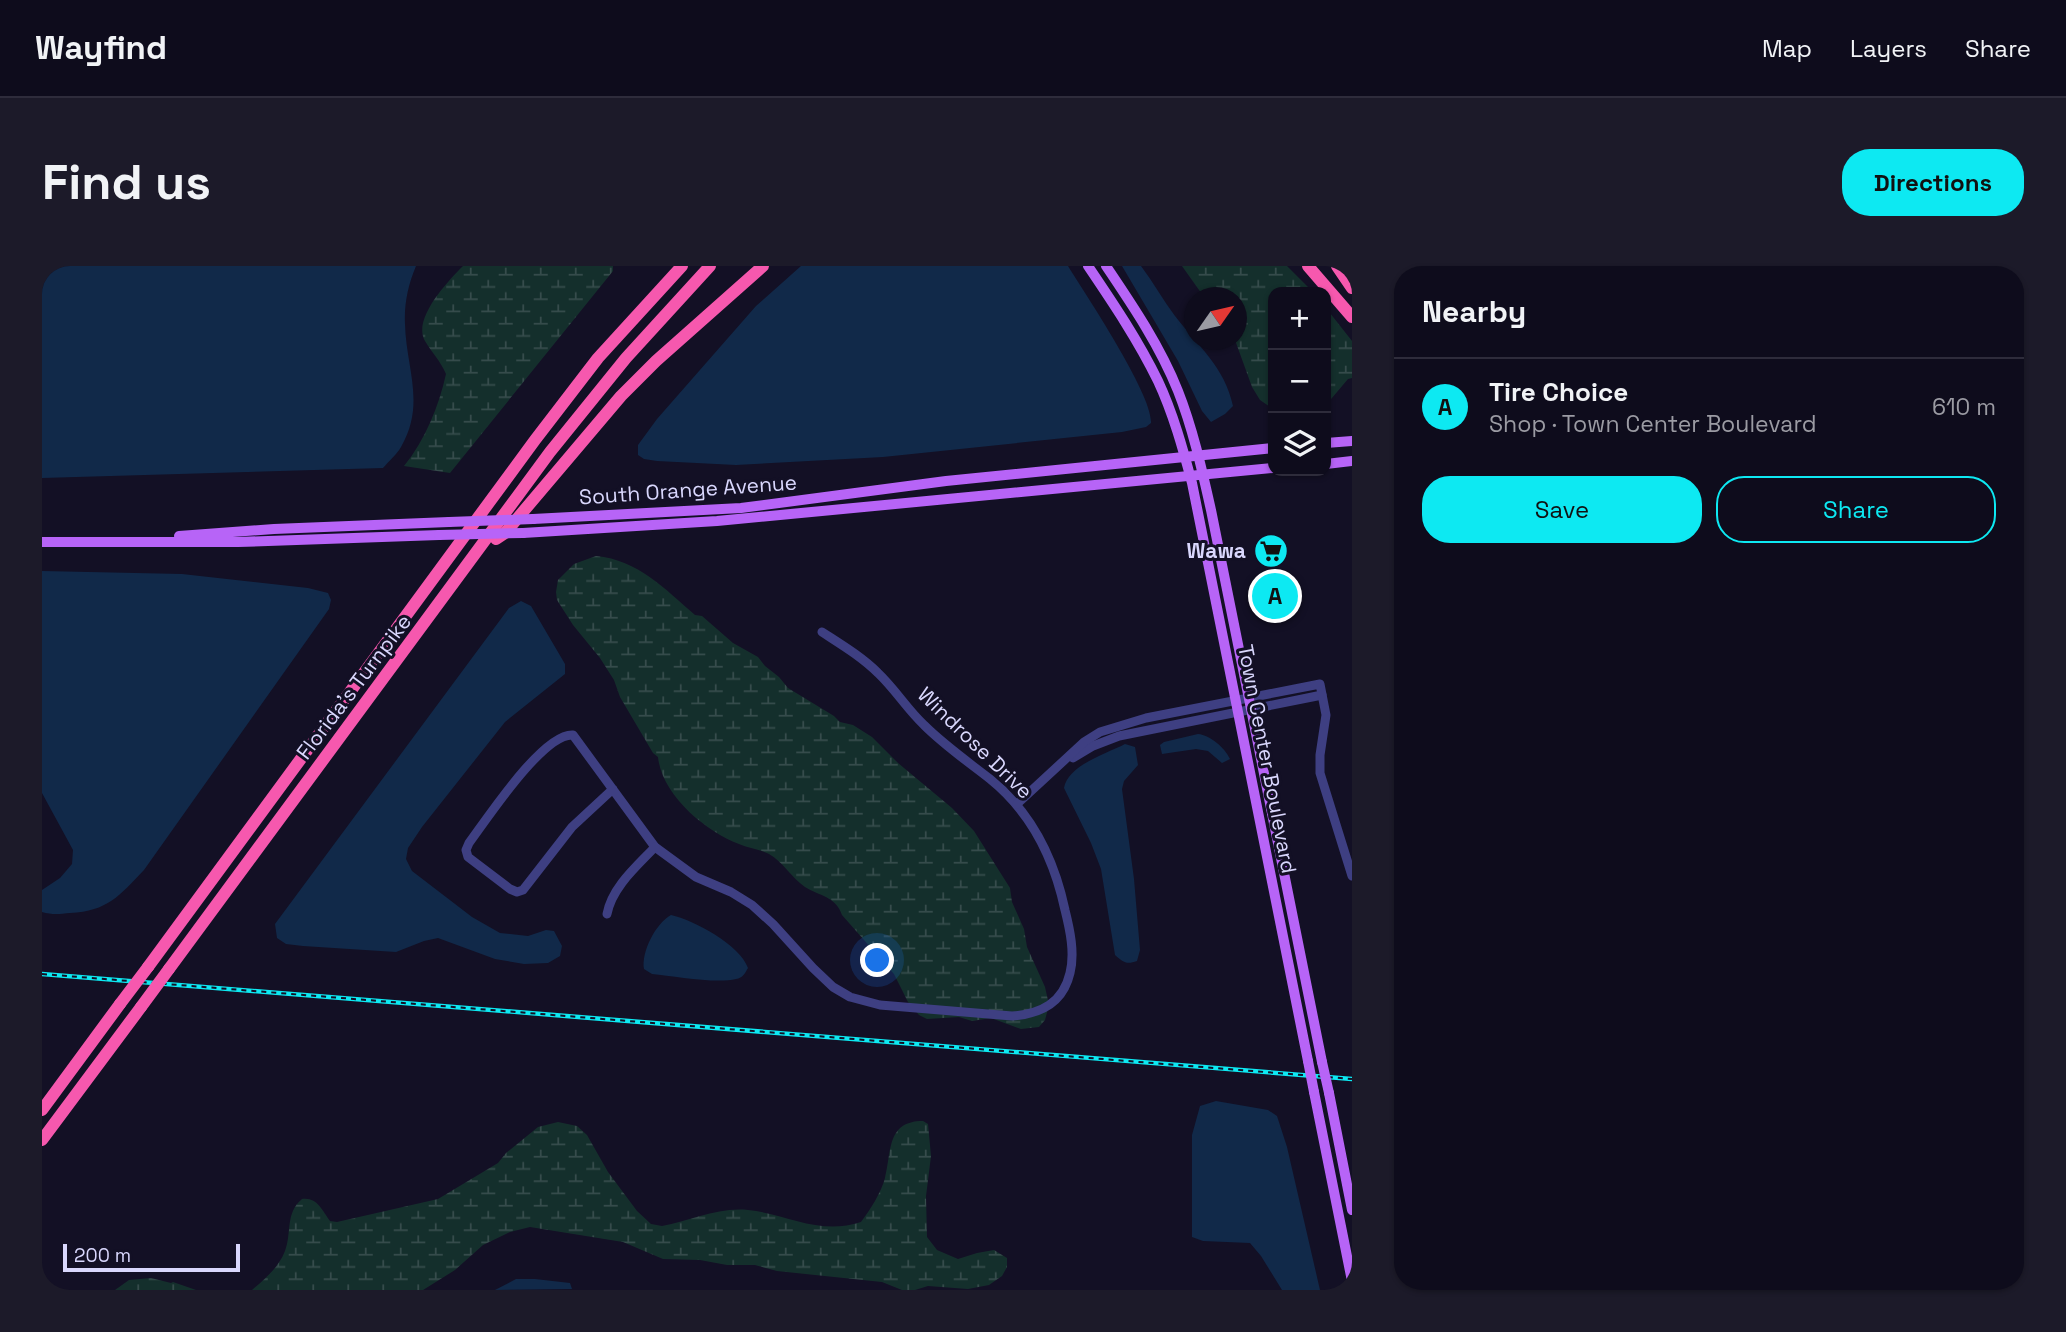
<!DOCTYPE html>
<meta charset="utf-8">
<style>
:root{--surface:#0e0c1c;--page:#1c1a29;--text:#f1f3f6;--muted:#9b9ba3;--line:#2e2c3b;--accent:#0de9f2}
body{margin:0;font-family:"Space Grotesk",sans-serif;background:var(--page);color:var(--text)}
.controls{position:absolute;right:21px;top:21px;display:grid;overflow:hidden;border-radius:14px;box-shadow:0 2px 5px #0004}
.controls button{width:63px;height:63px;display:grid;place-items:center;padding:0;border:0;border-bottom:2px solid var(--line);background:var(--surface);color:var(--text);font:35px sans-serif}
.compass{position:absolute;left:1142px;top:21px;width:63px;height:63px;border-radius:50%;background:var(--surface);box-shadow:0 2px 5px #0004;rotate:56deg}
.scale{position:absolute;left:21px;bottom:18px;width:177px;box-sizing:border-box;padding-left:7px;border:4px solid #d9d7fd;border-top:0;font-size:19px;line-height:24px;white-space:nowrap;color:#d9d7fd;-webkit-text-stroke:5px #131025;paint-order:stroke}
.you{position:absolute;left:836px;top:695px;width:24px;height:24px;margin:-18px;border:5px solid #fff;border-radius:50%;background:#1a73e8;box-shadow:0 0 0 10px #1a73e833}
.badge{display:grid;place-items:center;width:46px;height:46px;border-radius:50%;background:var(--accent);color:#111;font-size:23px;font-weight:700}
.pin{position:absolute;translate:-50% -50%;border:4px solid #fff;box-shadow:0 2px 7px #0006}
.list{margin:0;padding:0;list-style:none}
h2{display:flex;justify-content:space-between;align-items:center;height:91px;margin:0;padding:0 28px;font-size:30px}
h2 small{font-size:23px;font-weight:400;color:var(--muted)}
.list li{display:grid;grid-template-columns:46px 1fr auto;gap:21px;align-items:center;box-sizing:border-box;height:98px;padding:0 28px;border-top:2px solid var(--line)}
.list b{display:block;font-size:26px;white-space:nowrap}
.list p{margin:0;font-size:23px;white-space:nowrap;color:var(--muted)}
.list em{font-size:23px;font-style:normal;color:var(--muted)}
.actions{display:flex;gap:14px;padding:21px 28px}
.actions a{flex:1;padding:16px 0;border:2px solid var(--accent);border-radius:28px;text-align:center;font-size:24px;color:var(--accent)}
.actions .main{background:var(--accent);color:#111}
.icon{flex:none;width:38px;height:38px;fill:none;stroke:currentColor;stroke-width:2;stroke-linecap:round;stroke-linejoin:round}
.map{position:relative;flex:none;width:1310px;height:1024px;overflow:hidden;border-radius:28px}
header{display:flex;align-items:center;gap:42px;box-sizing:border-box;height:98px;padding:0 35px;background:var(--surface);border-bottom:2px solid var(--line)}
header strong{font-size:33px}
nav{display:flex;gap:38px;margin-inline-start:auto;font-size:24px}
.intro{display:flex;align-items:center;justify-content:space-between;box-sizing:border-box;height:168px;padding:0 42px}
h1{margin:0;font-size:49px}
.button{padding:18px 32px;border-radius:28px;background:var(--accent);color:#111;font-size:24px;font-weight:700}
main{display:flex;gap:42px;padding:0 42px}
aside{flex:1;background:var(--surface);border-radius:28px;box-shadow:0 2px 5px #0004}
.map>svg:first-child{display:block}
.wetland{fill:url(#wetland-marsh)}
.water{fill:#112949}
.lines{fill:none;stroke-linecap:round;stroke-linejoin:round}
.minor{stroke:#3e3f82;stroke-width:9}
.major{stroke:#b764f7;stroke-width:10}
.highway{stroke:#f658ae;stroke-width:12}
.rail-casing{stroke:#0de9f2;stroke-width:4.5}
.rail{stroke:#131025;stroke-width:2;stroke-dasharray:5;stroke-linecap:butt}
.major-bridge{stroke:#b764f7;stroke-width:10}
.highway-bridge{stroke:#f658ae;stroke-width:12}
.labels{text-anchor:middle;stroke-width:6;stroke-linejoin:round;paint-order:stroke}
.street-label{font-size:21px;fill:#d9d7fd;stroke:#131025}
.poi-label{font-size:21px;font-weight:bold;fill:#d9d7fd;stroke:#131025;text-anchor:end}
</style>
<header>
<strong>Wayfind</strong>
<nav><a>Map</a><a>Layers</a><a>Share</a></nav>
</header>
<div class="intro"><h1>Find us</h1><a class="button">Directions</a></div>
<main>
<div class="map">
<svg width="1310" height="1024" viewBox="0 0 1310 1024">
<defs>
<pattern id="wetland-marsh" width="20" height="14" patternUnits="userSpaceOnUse" patternTransform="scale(1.75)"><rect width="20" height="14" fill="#142f2c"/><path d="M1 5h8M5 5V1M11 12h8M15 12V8" fill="none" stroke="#364c4c"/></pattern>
</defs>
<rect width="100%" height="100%" fill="#131025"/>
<!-- wetland -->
<g class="wetland">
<path d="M 421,0 L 571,0 L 571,5 L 408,207 L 362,200 C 383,174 397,140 404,108 C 398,94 390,87 383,75 C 370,53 406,15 421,0 Z"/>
<polygon points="1140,0 1245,0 1271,26 1231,26 1231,143 1218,134 1210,121 1193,74 1195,32 1162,31"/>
<polygon points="1284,42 1310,75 1310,112 1306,113 1284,139"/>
<path d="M 554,290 C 596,294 623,323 653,349 L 660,350 L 691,377 L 716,391 L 723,400 L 737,411 L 746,422 L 792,450 L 798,456 L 811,459 L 830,471 L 856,497 L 910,542 L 932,565 L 968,622 L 970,636 L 982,663 L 985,681 L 1003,721 L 1007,739 L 1003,754 L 997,761 L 979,763 L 949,752 L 930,755 L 917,751 L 885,753 L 877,749 L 866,736 L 852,708 L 800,649 C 794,630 777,630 763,621 C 750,612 741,596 727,588 C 718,583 706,582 697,578 C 663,565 620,529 616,491 L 611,487 L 578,431 L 572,414 L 558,392 L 531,359 L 515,334 L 514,326 L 516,314 L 532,298 Z"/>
<path d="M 881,855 L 886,858 L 889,890 L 884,930 L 885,971 L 895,984 L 916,993 L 935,987 L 952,984 L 965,992 L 965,1001 L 960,1010 L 947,1019 L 926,1023 L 886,1020 L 873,1024 L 860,1024 L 840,1016 L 735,1005 L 713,999 L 685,999 L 658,994 L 621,993 L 581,976 L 488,961 L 468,966 L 441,979 L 413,1004 L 381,1024 L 210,1024 C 223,1013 237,1001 243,985 C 250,967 243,947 260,933 C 275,931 280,944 288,955 L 295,956 L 396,933 L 456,897 L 464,887 L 496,861 L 516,856 L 535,860 L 545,869 L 566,906 L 595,945 L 609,958 L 620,960 C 648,955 676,941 706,944 C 745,948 778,970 819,956 C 828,944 839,927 843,912 C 850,886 844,855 881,855 Z"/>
<polygon points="109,1012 129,1017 131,1016 154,1024 73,1024 87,1014"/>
</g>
<!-- water -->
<g class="water">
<path d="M 0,0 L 374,0 C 366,19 362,38 363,58 C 364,102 384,138 359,181 C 355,188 347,195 341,202 L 0,212 Z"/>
<path d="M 759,0 L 1026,0 C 1044,29 1111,129 1109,157 L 1104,161 L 1080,166 L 841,191 L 694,199 L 615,195 L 602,193 L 596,189 L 596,179 L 615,153 L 714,40 Z"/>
<path d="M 1080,0 L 1099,0 C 1111,16 1121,34 1133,50 C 1155,79 1183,101 1191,140 L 1183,148 L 1169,156 L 1160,145 L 1136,95 Z"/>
<path d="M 0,305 L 140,308 L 266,322 L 286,327 L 289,334 L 287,343 L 102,604 C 77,630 66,645 28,647 C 18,648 10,649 0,646 L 0,624 L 18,612 L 30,598 L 31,584 L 0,527 Z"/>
<polygon points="479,335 489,340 523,398 523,408 463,456 380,561 366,582 364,593 370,605 430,651 458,667 486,670 504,664 512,665 520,680 518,690 506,697 482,698 453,693 396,672 382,675 354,686 261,680 244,678 235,672 233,658 467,342"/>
<path d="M 1156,468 C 1168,469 1183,482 1188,493 L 1180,497 L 1166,485 L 1154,483 L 1120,488 L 1118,479 L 1122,476 Z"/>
<path d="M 1083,478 L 1093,481 L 1096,499 L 1082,515 L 1080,523 L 1092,613 L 1098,684 L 1095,695 C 1084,699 1081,696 1073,689 L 1059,603 L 1049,577 L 1022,522 C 1026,499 1064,488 1083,478 Z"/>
<path d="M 629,649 C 652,654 698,679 706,702 C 703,707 701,712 694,713 C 674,718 632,710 610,708 L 602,703 C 599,686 614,657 629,649 Z"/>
<polygon points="1174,835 1226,844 1235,850 1245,881 1278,1024 1240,1024 1219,990 1208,977 1161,975 1150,971 1150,869 1158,840"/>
<polygon points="474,1013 493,1013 528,1017 530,1023 453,1024"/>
</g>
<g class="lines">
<!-- minor -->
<g class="minor">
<polyline points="1031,492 1051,480 1077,470 1280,429"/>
<path d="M 571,523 L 530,561 L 481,624 L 475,626 L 468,623 L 426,591 L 424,584 L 427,577 C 445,553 501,467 531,469 L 613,581 L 654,611 L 689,626 L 710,639 L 731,658 L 771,702 L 791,721 L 808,731 L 838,739 L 970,750 C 999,748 1021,737 1028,707 C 1033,687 1028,664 1023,644 C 1012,592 989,546 948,513 C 925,495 902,479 882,459 C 865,443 853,423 836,407 C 820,391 800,379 780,366"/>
<polyline points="975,538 1042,476 1058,466 1104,452 1278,418 1284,449 1278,489 1278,507 1310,610"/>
<path d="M 565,648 C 570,621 595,600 613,581"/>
</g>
<!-- major -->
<g class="major">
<path d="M 1046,0 C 1071,37 1096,74 1116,115 C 1131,147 1141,183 1150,217 L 1266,795"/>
<path d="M 1064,0 C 1091,40 1118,80 1136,125 C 1151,163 1160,204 1169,244 L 1280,796"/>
<polyline points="1284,177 1310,175"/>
<polyline points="1284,198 1310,195"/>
<polyline points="491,253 699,242 904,215 1231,182"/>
<polyline points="481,267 675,255 1231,202"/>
<polyline points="137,270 232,263 407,256"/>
<polyline points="0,276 196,276 397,269"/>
<polyline points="1272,826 1310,1015"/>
<polyline points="1287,827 1310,944"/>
</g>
<!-- highway -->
<g class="highway">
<polyline points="1266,0 1310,51"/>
<polyline points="1295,0 1310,22"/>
<polyline points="454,273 463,267 579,130 614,95 721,0"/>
<polyline points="106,701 493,174 556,92 640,0"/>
<polyline points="127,703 508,186 584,92 668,0"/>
<polyline points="0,844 78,738"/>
<polyline points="0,874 99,741"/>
</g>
<!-- rail casing -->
<g class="rail-casing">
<polyline id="rail" points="0,708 1310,813"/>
</g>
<!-- rail -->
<use href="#rail" class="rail"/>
<!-- major-bridge -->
<g class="major-bridge">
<polyline points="407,256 491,253"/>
<polyline points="397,269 481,267"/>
<polyline points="1266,795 1272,826"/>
<polyline points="1280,796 1287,827"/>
</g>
<!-- highway-bridge -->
<g class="highway-bridge">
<polyline points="78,738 106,701"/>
<polyline points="99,741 127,703"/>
</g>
</g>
<!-- icons -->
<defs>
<g id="supermarket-disc" transform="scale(1.75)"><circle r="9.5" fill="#0de9f2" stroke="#131025"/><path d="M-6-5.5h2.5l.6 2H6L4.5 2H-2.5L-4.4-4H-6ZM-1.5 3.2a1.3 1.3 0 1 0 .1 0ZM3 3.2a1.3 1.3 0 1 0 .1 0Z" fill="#111"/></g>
</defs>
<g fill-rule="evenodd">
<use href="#supermarket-disc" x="1229" y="285"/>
</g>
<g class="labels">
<!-- street labels -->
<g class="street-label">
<text transform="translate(646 224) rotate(-4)" y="7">South Orange Avenue</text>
<text transform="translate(312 421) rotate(-53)" y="7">Florida's Turnpike</text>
<text transform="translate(933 477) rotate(44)" y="7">Windrose Drive</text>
<text transform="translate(1225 493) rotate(79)" y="7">Town Center Boulevard</text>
</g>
<!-- poi labels -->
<g class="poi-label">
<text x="1204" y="292">Wawa</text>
</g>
</g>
</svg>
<div class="controls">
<button>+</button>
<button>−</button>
<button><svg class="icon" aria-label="layers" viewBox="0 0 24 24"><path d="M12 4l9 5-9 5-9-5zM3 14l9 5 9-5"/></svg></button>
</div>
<svg class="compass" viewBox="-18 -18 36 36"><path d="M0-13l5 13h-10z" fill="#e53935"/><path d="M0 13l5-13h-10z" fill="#9b9ba3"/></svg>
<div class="scale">200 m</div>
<div class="you"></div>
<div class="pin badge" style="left:1233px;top:330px">A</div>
</div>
<aside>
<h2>Nearby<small></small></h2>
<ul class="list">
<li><span class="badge">A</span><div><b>Tire Choice</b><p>Shop · Town Center Boulevard</p></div><em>610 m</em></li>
</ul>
<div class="actions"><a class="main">Save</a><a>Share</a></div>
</aside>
</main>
